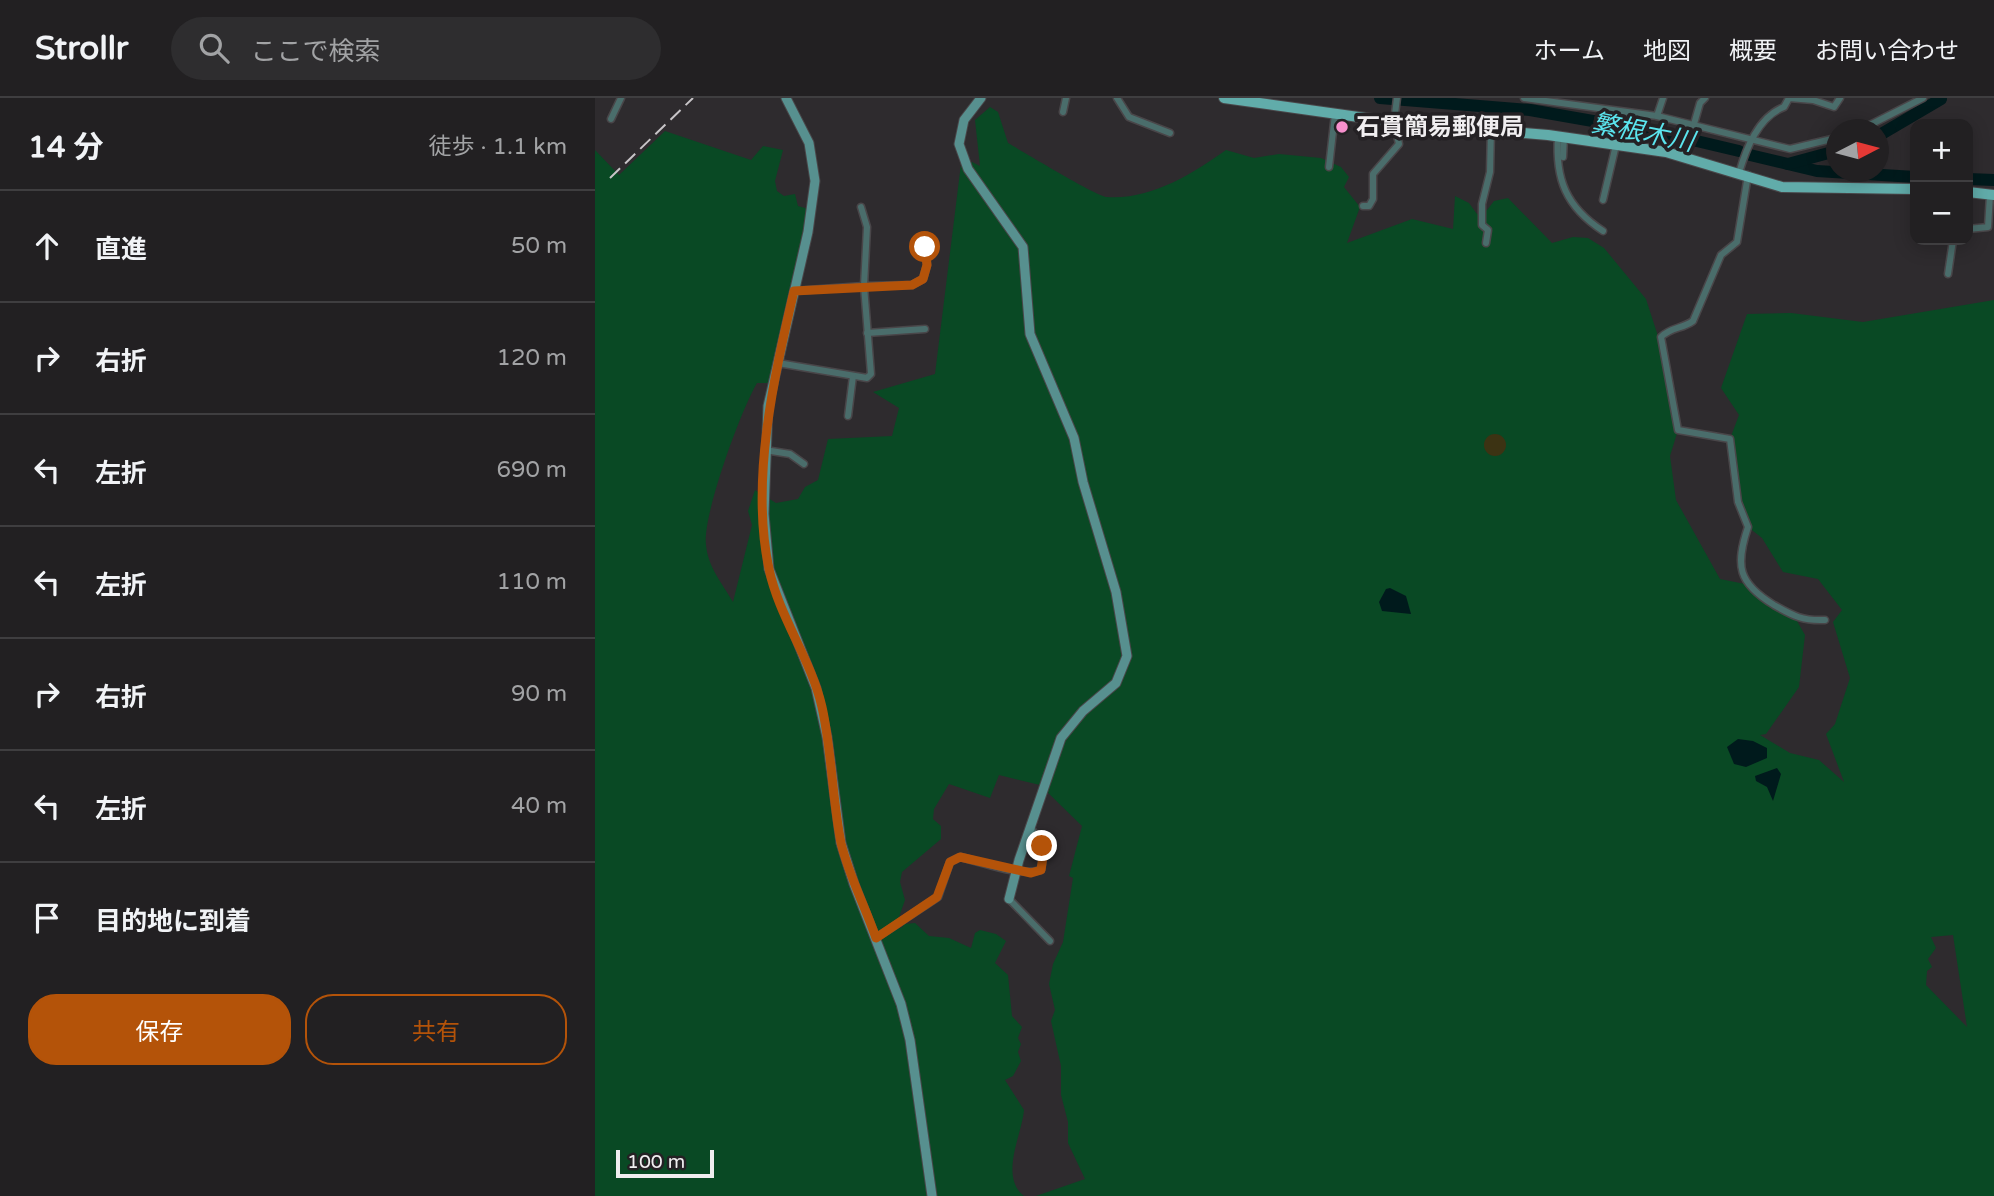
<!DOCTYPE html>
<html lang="ja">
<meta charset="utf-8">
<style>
:root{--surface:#222022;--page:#2e2d2f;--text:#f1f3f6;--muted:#a2a3a5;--line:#3f3e40;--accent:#b45309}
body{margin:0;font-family:"Varela Round","Noto Sans JP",sans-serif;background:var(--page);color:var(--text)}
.controls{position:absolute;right:21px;top:21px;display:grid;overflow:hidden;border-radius:14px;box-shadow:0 4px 18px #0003}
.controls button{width:63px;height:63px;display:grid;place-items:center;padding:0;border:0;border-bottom:2px solid var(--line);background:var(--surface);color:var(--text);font:35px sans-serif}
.compass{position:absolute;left:1231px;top:21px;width:63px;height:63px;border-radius:50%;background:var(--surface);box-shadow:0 4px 18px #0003;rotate:84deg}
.scale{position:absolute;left:21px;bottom:18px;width:98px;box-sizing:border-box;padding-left:7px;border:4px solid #f0eef0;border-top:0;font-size:19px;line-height:24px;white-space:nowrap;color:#f0eef0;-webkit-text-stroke:5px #242124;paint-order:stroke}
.stop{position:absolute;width:21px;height:21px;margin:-16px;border:5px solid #b45309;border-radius:50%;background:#fff}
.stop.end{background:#b45309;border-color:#fff;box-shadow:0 2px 7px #0008}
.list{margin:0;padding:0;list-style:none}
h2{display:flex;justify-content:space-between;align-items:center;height:91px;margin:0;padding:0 28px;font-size:30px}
h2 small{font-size:23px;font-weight:400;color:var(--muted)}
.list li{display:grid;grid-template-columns:46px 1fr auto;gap:21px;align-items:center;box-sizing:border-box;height:112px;padding:0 28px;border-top:2px solid var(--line)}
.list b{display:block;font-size:26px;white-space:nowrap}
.list em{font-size:23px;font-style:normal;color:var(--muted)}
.actions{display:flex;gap:14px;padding:21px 28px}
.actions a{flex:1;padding:16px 0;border:2px solid var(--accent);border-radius:28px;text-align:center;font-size:24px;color:var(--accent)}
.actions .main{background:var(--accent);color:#fff}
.icon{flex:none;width:38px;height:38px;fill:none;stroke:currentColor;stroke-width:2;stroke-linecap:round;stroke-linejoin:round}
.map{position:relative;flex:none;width:1399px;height:1098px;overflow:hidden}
header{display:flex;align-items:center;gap:42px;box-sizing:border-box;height:98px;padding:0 35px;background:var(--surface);border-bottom:2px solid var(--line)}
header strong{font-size:33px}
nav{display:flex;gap:38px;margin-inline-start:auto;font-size:24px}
.search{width:490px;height:63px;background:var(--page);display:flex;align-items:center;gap:18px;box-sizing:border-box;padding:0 24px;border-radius:38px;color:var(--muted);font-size:26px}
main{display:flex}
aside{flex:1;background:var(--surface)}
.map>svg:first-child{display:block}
.green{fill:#094924;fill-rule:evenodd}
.sand{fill:#3c3313}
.water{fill:#001a1c}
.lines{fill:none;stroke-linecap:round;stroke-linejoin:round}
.river{stroke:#001a1c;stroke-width:12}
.street-casing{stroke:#494649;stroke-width:9}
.secondary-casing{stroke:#494649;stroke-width:11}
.primary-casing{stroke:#494649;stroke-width:12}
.street{stroke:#4a6d6b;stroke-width:6}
.secondary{stroke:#57908f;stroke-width:9}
.primary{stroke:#61acaa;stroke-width:10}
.rail{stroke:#c7c4c7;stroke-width:2;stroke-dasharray:14 7;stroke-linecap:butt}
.route{stroke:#b45309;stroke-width:9}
.poi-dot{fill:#f790cd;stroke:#242124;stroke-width:2.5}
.labels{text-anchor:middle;stroke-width:7;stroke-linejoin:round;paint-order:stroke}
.poi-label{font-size:24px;font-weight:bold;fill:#f0eef0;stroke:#242124;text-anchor:start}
.water-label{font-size:26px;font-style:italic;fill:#5be5ee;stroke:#242124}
</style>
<header>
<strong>Strollr</strong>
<div class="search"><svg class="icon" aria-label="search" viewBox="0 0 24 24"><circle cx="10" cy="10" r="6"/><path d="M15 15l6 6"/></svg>ここで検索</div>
<nav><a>ホーム</a><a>地図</a><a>概要</a><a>お問い合わせ</a></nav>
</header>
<main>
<aside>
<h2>14 分<small>徒歩 · 1.1 km</small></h2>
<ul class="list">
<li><svg class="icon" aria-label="ahead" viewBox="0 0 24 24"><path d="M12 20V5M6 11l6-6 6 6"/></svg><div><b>直進</b></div><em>50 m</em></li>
<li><svg class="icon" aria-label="right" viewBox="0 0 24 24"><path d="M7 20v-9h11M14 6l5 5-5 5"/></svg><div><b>右折</b></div><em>120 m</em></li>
<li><svg class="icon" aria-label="left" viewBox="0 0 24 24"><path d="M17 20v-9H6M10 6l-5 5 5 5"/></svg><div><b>左折</b></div><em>690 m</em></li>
<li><svg class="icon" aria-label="left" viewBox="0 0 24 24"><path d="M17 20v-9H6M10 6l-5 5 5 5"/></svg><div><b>左折</b></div><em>110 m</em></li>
<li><svg class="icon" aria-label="right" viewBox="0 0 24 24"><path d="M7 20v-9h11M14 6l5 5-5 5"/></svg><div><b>右折</b></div><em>90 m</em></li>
<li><svg class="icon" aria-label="left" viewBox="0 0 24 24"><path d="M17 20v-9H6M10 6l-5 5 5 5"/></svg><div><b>左折</b></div><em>40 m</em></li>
<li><svg class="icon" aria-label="arrive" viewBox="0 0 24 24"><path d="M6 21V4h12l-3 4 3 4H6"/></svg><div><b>目的地に到着</b></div></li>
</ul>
<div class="actions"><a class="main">保存</a><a>共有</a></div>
</aside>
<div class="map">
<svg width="1399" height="1098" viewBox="0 0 1399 1098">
<rect width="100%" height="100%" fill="#2e2b2e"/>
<!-- green -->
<path class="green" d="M 395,9 L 403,14 L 413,45 C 429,54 501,98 512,99 C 556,102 597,76 631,52 L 659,60 L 684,56 L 726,60 L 746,69 L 754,79 L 749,89 L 765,109 L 752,145 L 817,121 L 858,131 L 860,98 L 874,105 L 882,116 L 892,112 L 899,103 L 913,100 L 957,145 L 978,139 L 993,140 L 1009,150 L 1051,201 L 1071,263 L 1083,332 L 1075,358 L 1081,402 L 1125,481 L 1150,486 L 1202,523 L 1210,537 L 1204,589 L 1171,636 L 1165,637 L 1195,655 L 1224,662 L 1249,684 L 1231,636 L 1240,626 L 1255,580 L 1238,524 L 1247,512 L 1223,481 L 1188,474 L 1167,440 L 1153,429 L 1143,404 L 1135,341 L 1144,317 L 1126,290 L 1152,216 L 1196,215 L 1268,224 L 1399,202 L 1399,1098 L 441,1098 L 490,1081 L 473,1045 L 473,1024 L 466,997 L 466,968 L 456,923 L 460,912 L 454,886 L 458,866 L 468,844 L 478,780 L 474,778 L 487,728 L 445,687 L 404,677 L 395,700 L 354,686 L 339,711 L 338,721 L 346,728 L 346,741 L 307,774 L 305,784 L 310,802 L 304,819 L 296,828 L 306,830 L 310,826 L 320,825 L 334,838 L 354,840 L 376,850 L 380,835 L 385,832 L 401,836 L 411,843 L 400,865 L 413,877 L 417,918 L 427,929 L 423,940 L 426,946 L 423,954 L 426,963 L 418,978 L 410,982 L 429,1012 C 427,1037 404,1078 429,1098 L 0,1098 L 0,52 L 24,77 L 70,33 L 156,62 L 168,48 L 188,52 L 180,83 L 182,93 L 189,98 L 200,96 L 203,108 L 217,112 L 178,285 L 162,285 C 146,312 107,418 111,447 C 113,469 127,485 138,504 L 157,427 L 153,413 L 160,392 L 181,405 L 203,401 L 210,389 L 223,382 L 233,341 L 297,338 L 304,310 L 278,294 L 340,276 L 366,66 L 377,64 L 385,68 L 380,22 ZM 1358,837 L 1372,929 L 1331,887 L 1332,873 L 1337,869 L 1333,861 L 1341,850 L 1336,839 Z"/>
<!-- sand -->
<circle class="sand" cx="900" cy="347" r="11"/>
<!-- water -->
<g class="water">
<polygon points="795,490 811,498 816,516 787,513 784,504 791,491"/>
<polygon points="1143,641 1158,643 1172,650 1172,660 1151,669 1139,666 1132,649"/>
<polygon points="1182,670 1186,676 1178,703 1172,689 1161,683 1160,678"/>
</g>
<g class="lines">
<!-- river -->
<g class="river">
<polyline points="785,0 935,12 1072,36 1144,53"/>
<polyline points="1283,38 1346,1"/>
<polyline points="1155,57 1222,73 1320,79"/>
<polyline points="1193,66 1241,53"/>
<polyline points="1373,81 1399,82"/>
</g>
<!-- street casing -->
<g class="street-casing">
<g id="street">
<polyline points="522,0 534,19 575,35"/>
<polyline points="929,0 1062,18 1195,51 1241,40"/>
<polyline points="468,14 471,0"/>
<polyline points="1062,18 1068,0"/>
<polyline points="16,21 26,0"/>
<polyline points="1099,26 1105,5 1110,0"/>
<polyline points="1265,32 1328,0"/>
<path d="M 963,38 C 960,81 971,109 1008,133"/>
<polyline points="968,59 969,39"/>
<polyline points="734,69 740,16"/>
<path d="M 1144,75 C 1151,51 1163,19 1189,9 L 1194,0 L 1218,2 L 1239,9 L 1245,0"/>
<path d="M 1153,77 L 1142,144 L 1126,157 L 1098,223 C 1087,231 1076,229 1066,239 L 1083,332 L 1135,341 L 1143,404 L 1153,429 C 1140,468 1143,485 1179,507 C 1198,518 1208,523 1230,522"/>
<polyline points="1008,102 1021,47"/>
<polyline points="768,108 774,108 778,101 778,76 804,46 799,24 802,0"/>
<polyline points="266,109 272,129 269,188 317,187 328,181 332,167 330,149"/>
<polyline points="1373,131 1393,129 1395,97"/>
<polyline points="891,145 893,132 887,127 887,106 895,74 896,31"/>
<polyline points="1353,176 1358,142"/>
<polyline points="272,235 330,231"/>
<polyline points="183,265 272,280 276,276 269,188 199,193"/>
<polyline points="253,318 258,278"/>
<polyline points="170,352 195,356 209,366"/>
<polyline points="414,801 455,843"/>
<path d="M 281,840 L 343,799 L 355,764 L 365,759 C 388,764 424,779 446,772 L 449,752 L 435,728"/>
</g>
</g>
<!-- secondary casing -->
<g class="secondary-casing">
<g id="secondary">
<polyline points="191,0 214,45 220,83 213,134 173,308 169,416 174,471 221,590 232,639 246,745 259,786 306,906 315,942 337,1098"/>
<polyline points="386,0 369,22 364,46 373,71 428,149 435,236 479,340 488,384 521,494 532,558 521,585 488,613 466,640 424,762 414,801"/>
</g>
</g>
<!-- primary casing -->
<g class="primary-casing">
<g id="primary">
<polyline points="629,0 799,24 953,37 1071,54 1187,89 1320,91"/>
<polyline points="1373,94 1399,97"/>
</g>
</g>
<!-- street -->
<use href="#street" class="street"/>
<!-- secondary -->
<use href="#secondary" class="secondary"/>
<!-- primary -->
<use href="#primary" class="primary"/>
<!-- rail -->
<polyline class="rail" points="15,80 98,0"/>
</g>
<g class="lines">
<!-- route -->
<path class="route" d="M 330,149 L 332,167 L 328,181 L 317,187 L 199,193 C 179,279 155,383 174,471 C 184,519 216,561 227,609 C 237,654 237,700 246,745 C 254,778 270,808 281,840 L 342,799 L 355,764 L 365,759 L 436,775 L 446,772 L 449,752 L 447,748"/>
</g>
<!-- markers -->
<circle class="poi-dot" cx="747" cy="29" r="7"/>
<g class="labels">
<!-- poi labels -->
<g class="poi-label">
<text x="761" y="37">石貫簡易郵便局</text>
</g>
<!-- water labels -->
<g class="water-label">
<text transform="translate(1048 34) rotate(11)" y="9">繁根木川</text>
</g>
</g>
</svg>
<div class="controls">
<button>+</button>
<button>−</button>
</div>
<svg class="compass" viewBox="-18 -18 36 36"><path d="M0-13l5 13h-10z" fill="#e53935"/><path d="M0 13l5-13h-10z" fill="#a2a3a5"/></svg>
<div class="scale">100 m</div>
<div class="stop" style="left:330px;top:149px"></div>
<div class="stop end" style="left:447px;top:748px"></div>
</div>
</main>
